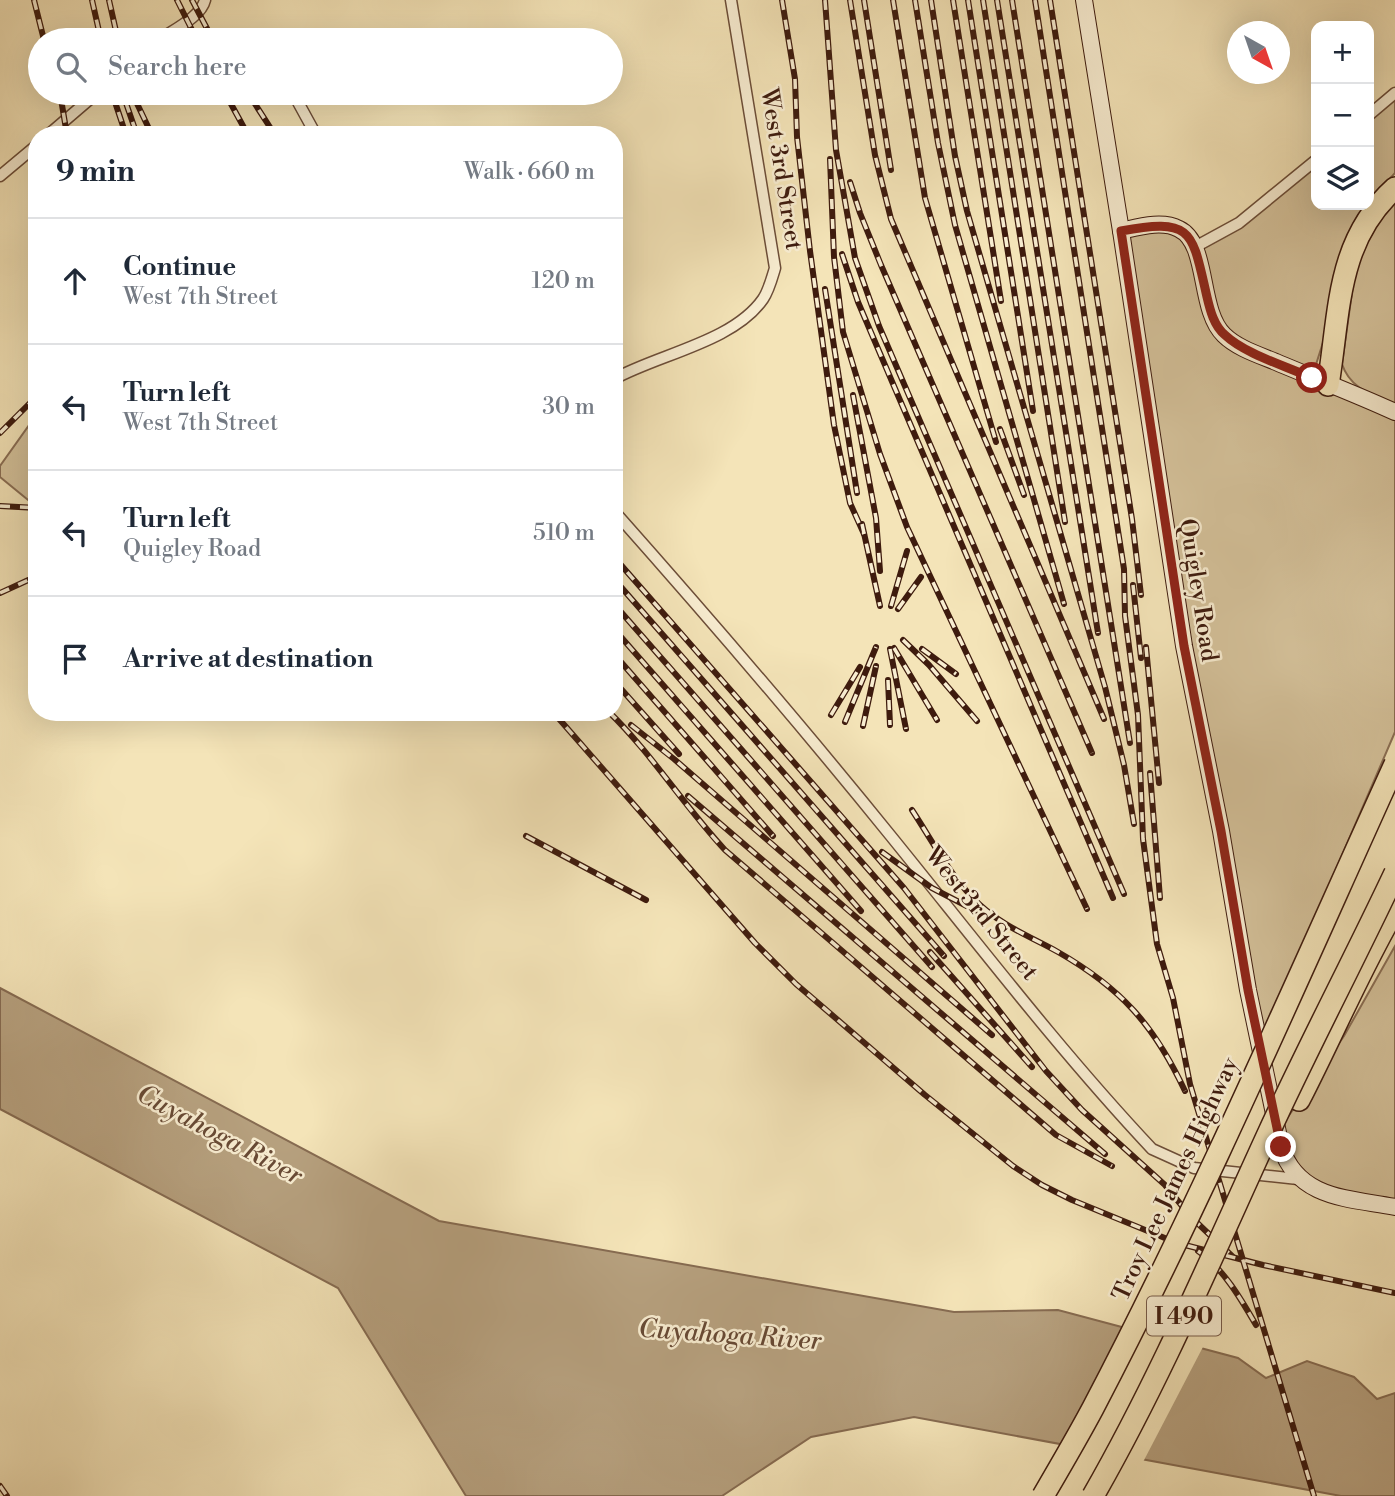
<!DOCTYPE html>
<meta charset="utf-8">
<style>
:root{--surface:#fff;--page:#f2f2f3;--text:#1f2937;--muted:#747a83;--line:#e0e1e3}
body{margin:0;font-family:"Libre Bodoni",serif;background:var(--page);color:var(--text)}
.controls{position:absolute;right:21px;top:21px;display:grid;overflow:hidden;border-radius:14px;box-shadow:0 7px 28px #0002}
.controls button{width:63px;height:63px;display:grid;place-items:center;padding:0;border:0;border-bottom:2px solid var(--line);background:var(--surface);color:var(--text);font:35px sans-serif}
.compass{position:absolute;left:1227px;top:21px;width:63px;height:63px;border-radius:50%;background:var(--surface);box-shadow:0 7px 28px #0002;rotate:140deg}
.stop{position:absolute;width:21px;height:21px;margin:-16px;border:5px solid #8f2418;border-radius:50%;background:#fff}
.stop.end{background:#8f2418;border-color:#fff;box-shadow:0 2px 7px #0008}
.list{margin:0;padding:0;list-style:none}
h2{display:flex;justify-content:space-between;align-items:center;height:91px;margin:0;padding:0 28px;font-size:30px}
h2 small{font-size:23px;font-weight:400;color:var(--muted)}
.list li{display:grid;grid-template-columns:46px 1fr auto;gap:21px;align-items:center;box-sizing:border-box;height:126px;padding:0 28px;border-top:2px solid var(--line)}
.list b{display:block;font-size:26px;white-space:nowrap}
.list p{margin:0;font-size:23px;white-space:nowrap;color:var(--muted)}
.list em{font-size:23px;font-style:normal;color:var(--muted)}
.icon{flex:none;width:38px;height:38px;fill:none;stroke:currentColor;stroke-width:2;stroke-linecap:round;stroke-linejoin:round}
.map{position:relative;flex:none;width:1395px;height:1496px;overflow:hidden}
.search{position:absolute;background:var(--surface);box-shadow:0 7px 28px #0002;left:28px;top:28px;width:595px;height:77px;display:flex;align-items:center;gap:18px;box-sizing:border-box;padding:0 24px;border-radius:38px;color:var(--muted);font-size:26px}
.panel{position:absolute;background:var(--surface);box-shadow:0 7px 28px #0002;left:28px;top:126px;width:595px;height:595px;border-radius:28px}
.map>svg:first-child{display:block}
.green{fill:#d5c29b;stroke:#8a6e54;stroke-width:2}
.water{fill:#b6a07e;stroke:#866b51;stroke-width:2}
.pier{fill:#f4e4b8}
.lines{fill:none;stroke-linecap:round;stroke-linejoin:round}
.street-casing{stroke:#6c4d38;stroke-width:13}
.secondary-casing{stroke:#3e1b0e;stroke-width:18}
.highway-casing{stroke:#3e1b0e;stroke-width:24}
.street{stroke:#f8edd1;stroke-width:10}
.secondary{stroke:#f8edd1;stroke-width:16}
.highway{stroke:#f4e4b8;stroke-width:21}
.rail-casing{stroke:#3e1b0e;stroke-width:6}
.rail{stroke:#f8edd1;stroke-width:3.5;stroke-dasharray:10;stroke-linecap:butt}
.highway-bridge-casing{stroke:#3e1b0e;stroke-width:24;stroke-linecap:butt}
.highway-bridge{stroke:#f4e4b8;stroke-width:21}
.route{stroke:#8f2418;stroke-width:9}
.labels{text-anchor:middle;stroke-width:5;stroke-linejoin:round;paint-order:stroke}
.shield{fill:#f8edd1;stroke:#765a48;stroke-width:2}
.shield-label{font-size:23px;font-weight:bold;fill:#3e1b0e}
.street-label{font-size:24px;fill:#3e1b0e;stroke:#f8edd1}
.water-label{font-size:26px;font-style:italic;fill:#684a35;stroke:#f8edd1}
</style>
<div class="map">
<svg width="1395" height="1496" viewBox="0 0 1395 1496">
<rect width="100%" height="100%" fill="#f4e4b8"/>
<filter id="stains"><feTurbulence type="fractalNoise" baseFrequency=".00286" numOctaves="4"/><feColorMatrix values="0 0 0 0 .2 0 0 0 0 .09 0 0 0 0 .02 0 0 0 .5 -.17"/></filter>
<radialGradient id="worn" r=".72"><stop offset=".6" stop-color="#630" stop-opacity="0"/><stop offset="1" stop-color="#630" stop-opacity=".3"/></radialGradient>
<!-- green -->
<g class="green">
<polygon points="1395,93 1395,173 1369,202 1369,115"/>
<polygon points="1316,160 1316,205 1367,205 1312,377 1395,412 1395,732 1260,1046 1121,231 1167,225 1195,247 1239,223"/>
<path d="M 1395,197 L 1395,405 C 1373,395 1350,389 1342,364 L 1354,278 L 1364,242 Z"/>
<polygon points="37,414 37,504 33,504 0,477 0,466"/>
<polygon points="1395,946 1395,1207 1309,1186 1276,1123 1285,1121 1344,1036"/>
</g>
<!-- water -->
<polygon class="water" points="0,988 439,1221 954,1312 1058,1310 1238,1358 1266,1378 1307,1361 1354,1377 1377,1399 1395,1393 1395,1496 1341,1496 914,1417 811,1437 722,1496 466,1496 338,1288 0,1109"/>
<!-- pier -->
<polygon class="pier" points="1127,1325 1204,1345 1142,1464 1061,1448"/>
<g class="lines">
<!-- street casing -->
<g class="street-casing">
<g id="street">
<path d="M 159,40 C 173,30 201,17 205,0"/>
<polyline points="293,93 316,135"/>
<polyline points="1369,115 1395,93"/>
<polyline points="48,135 97,93"/>
<polyline points="0,176 37,145"/>
<polyline points="1195,247 1239,223 1316,160"/>
<path d="M 614,379 C 659,354 733,342 763,299 C 769,290 772,278 775,268 L 731,0"/>
<path d="M 614,511 C 708,617 801,725 890,835 C 976,941 1059,1050 1152,1149 L 1194,1168 L 1298,1179"/>
</g>
</g>
<!-- secondary casing -->
<g class="secondary-casing">
<g id="secondary">
<path d="M 1084,0 L 1121,231 L 1184,646 L 1221,831 L 1248,990 L 1281,1147 C 1298,1199 1348,1198 1395,1207"/>
<path d="M 1121,231 C 1139,227 1162,220 1179,229 C 1209,243 1198,310 1224,335 C 1237,348 1259,355 1276,362 C 1316,379 1356,394 1395,412"/>
</g>
</g>
<!-- highway casing -->
<g class="highway-casing">
<g id="highway">
<path d="M 1328,385 C 1340,312 1336,241 1395,188"/>
<path d="M 1299,1100 C 1332,1036 1359,971 1395,909"/>
</g>
</g>
<!-- street -->
<use href="#street" class="street"/>
<!-- secondary -->
<use href="#secondary" class="secondary"/>
<!-- highway -->
<use href="#highway" class="highway"/>
<!-- rail casing -->
<g class="rail-casing">
<g id="rail">
<polyline points="34,0 44,40"/>
<polyline points="92,0 101,40"/>
<polyline points="109,0 118,40"/>
<polyline points="177,0 197,40"/>
<polyline points="192,0 213,40"/>
<polyline points="782,0 795,79 797,137 810,251 834,425 850,503 864,534"/>
<polyline points="825,0 836,150 855,258 879,326 1124,894"/>
<polyline points="850,0 875,155 891,219 1104,719"/>
<polyline points="864,0 891,170"/>
<polyline points="893,0 925,198 996,442"/>
<polyline points="915,0 938,143 955,225 1064,604"/>
<polyline points="931,0 955,156 967,211 1105,687 1124,765 1134,824"/>
<polyline points="953,0 1001,301"/>
<polyline points="968,0 1033,411"/>
<polyline points="983,0 1065,522"/>
<polyline points="997,0 1098,633"/>
<polyline points="1012,0 1130,743"/>
<polyline points="1035,0 1124,569 1125,616 1138,715 1143,839 1157,944 1173,998 1190,1084 1314,1496"/>
<polyline points="1050,0 1132,519 1141,595"/>
<polyline points="60,93 67,135"/>
<polyline points="112,93 126,135"/>
<polyline points="132,93 152,135"/>
<polyline points="225,93 248,135"/>
<polyline points="248,93 275,135"/>
<polyline points="126,103 137,135"/>
<polyline points="830,159 834,257 843,332 880,454 907,527 1087,909"/>
<polyline points="850,182 860,213 881,265 1092,753"/>
<polyline points="842,254 858,302 1113,898"/>
<polyline points="825,289 857,493"/>
<polyline points="853,395 876,518 880,571"/>
<polyline points="1000,429 1024,495"/>
<polyline points="0,433 30,403 37,392"/>
<polyline points="0,506 37,508"/>
<polyline points="862,524 880,606"/>
<polyline points="614,557 904,888 1046,1071 1082,1110 1165,1185 1191,1217 1232,1256"/>
<polyline points="614,579 944,956"/>
<polyline points="1133,585 1141,658"/>
<polyline points="0,593 37,576"/>
<polyline points="614,604 932,967"/>
<polyline points="891,606 907,551"/>
<polyline points="898,609 921,577"/>
<polyline points="614,629 861,911"/>
<polyline points="903,640 929,665 977,721"/>
<polyline points="1146,647 1159,783"/>
<polyline points="894,648 937,720"/>
<polyline points="890,649 906,729"/>
<polyline points="922,649 956,674"/>
<polyline points="614,654 773,836"/>
<polyline points="888,680 890,725"/>
<polyline points="614,681 679,754"/>
<polyline points="553,712 755,943 796,984 925,1095 1013,1166 1042,1185 1072,1200 1177,1243 1263,1265 1395,1293"/>
<path d="M 609,712 C 652,754 684,806 725,850 L 1056,1135 L 1112,1166"/>
<polyline points="831,715 860,667"/>
<polyline points="845,722 876,647"/>
<polyline points="631,725 674,759 992,1035"/>
<polyline points="863,726 876,666"/>
<polyline points="1150,773 1160,898"/>
<polyline points="688,796 1105,1154"/>
<path d="M 912,810 C 933,842 952,879 980,905 C 1003,926 1031,937 1058,952 C 1121,988 1154,1025 1185,1091"/>
<polyline points="526,836 646,900"/>
<polyline points="882,852 932,888 986,916"/>
<polyline points="930,952 1032,1067"/>
<path d="M 1198,1251 C 1223,1268 1241,1299 1256,1325"/>
<polyline points="0,1486 7,1496"/>
</g>
</g>
<!-- rail -->
<use href="#rail" class="rail"/>
<!-- highway-bridge casing -->
<g class="highway-bridge-casing">
<g id="highway-bridge">
<path d="M 1043,1496 C 1060,1467 1077,1438 1093,1408 C 1203,1198 1297,980 1395,764"/>
<path d="M 1093,1496 C 1160,1379 1213,1254 1269,1132 C 1309,1045 1354,960 1395,873"/>
</g>
</g>
<!-- highway-bridge -->
<use href="#highway-bridge" class="highway-bridge"/>
</g>
<g class="lines">
<!-- route -->
<path class="route" d="M 1281,1147 L 1248,990 L 1221,831 L 1184,646 L 1121,231 C 1194,217 1192,232 1207,297 C 1210,310 1214,326 1225,335 C 1245,354 1286,366 1312,378"/>
</g>
<g class="labels">
<!-- shield labels -->
<rect class="shield" x="1147" y="1296.5" width="74" height="39" rx="5"/>
<g class="shield-label">
<text x="1184" y="1324">I 490</text>
</g>
<!-- street labels -->
<g class="street-label">
<text transform="translate(782 169) rotate(81)" y="8">West 3rd Street</text>
<text transform="translate(1199 590) rotate(81)" y="8">Quigley Road</text>
<text transform="translate(982 913) rotate(51)" y="8">West 3rd Street</text>
<text transform="translate(1175 1179) rotate(-65)" y="8">Troy Lee James Highway</text>
</g>
<!-- water labels -->
<g class="water-label">
<text transform="translate(220 1134) rotate(28)" y="9">Cuyahoga River</text>
<text transform="translate(730 1334) rotate(4)" y="9">Cuyahoga River</text>
</g>
</g>
<rect width="100%" height="100%" filter="url(#stains)"/>
<rect width="100%" height="100%" fill="url(#worn)"/>
</svg>
<div class="controls">
<button>+</button>
<button>−</button>
<button><svg class="icon" aria-label="layers" viewBox="0 0 24 24"><path d="M12 4l9 5-9 5-9-5zM3 14l9 5 9-5"/></svg></button>
</div>
<svg class="compass" viewBox="-18 -18 36 36"><path d="M0-13l5 13h-10z" fill="#e53935"/><path d="M0 13l5-13h-10z" fill="#747a83"/></svg>
<div class="stop" style="left:1312px;top:378px"></div>
<div class="stop end" style="left:1281px;top:1147px"></div>
<div class="search"><svg class="icon" aria-label="search" viewBox="0 0 24 24"><circle cx="10" cy="10" r="6"/><path d="M15 15l6 6"/></svg>Search here</div>
<section class="panel">
<h2>9 min<small>Walk · 660 m</small></h2>
<ul class="list">
<li><svg class="icon" aria-label="ahead" viewBox="0 0 24 24"><path d="M12 20V5M6 11l6-6 6 6"/></svg><div><b>Continue</b><p>West 7th Street</p></div><em>120 m</em></li>
<li><svg class="icon" aria-label="left" viewBox="0 0 24 24"><path d="M17 20v-9H6M10 6l-5 5 5 5"/></svg><div><b>Turn left</b><p>West 7th Street</p></div><em>30 m</em></li>
<li><svg class="icon" aria-label="left" viewBox="0 0 24 24"><path d="M17 20v-9H6M10 6l-5 5 5 5"/></svg><div><b>Turn left</b><p>Quigley Road</p></div><em>510 m</em></li>
<li><svg class="icon" aria-label="arrive" viewBox="0 0 24 24"><path d="M6 21V4h12l-3 4 3 4H6"/></svg><div><b>Arrive at destination</b></div></li>
</ul>
</section>
</div>
